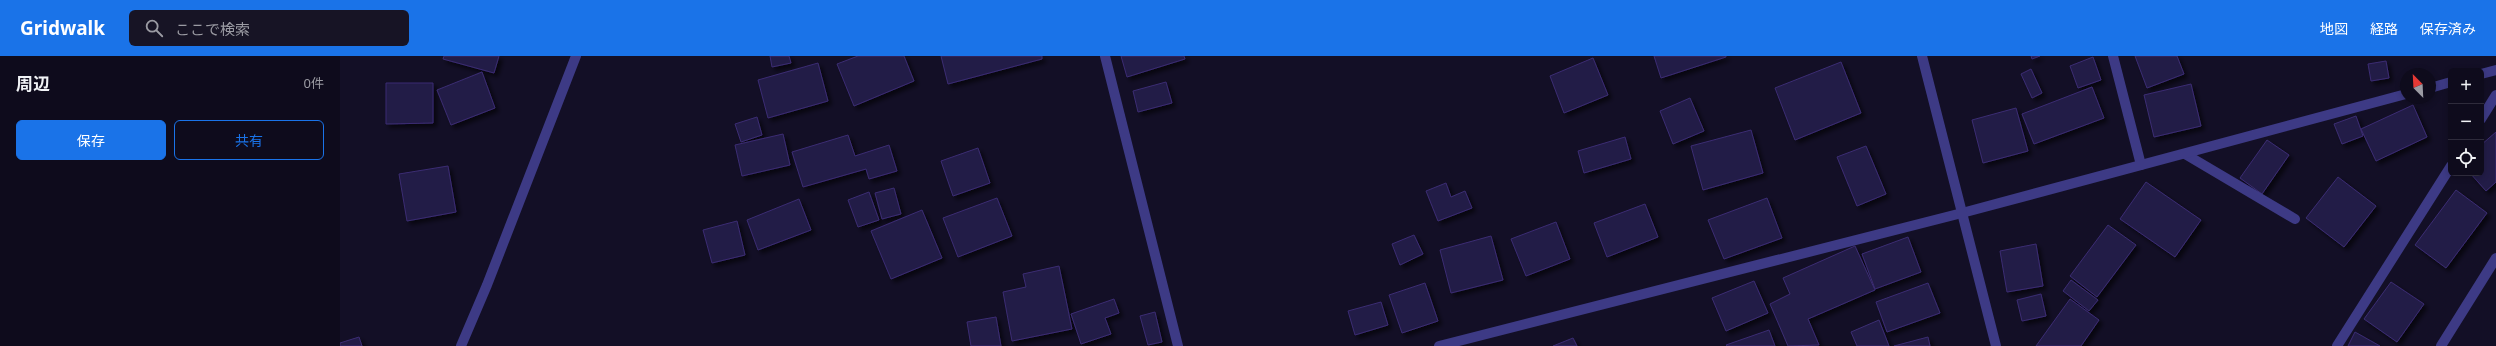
<!DOCTYPE html>
<html lang="ja">
<meta charset="utf-8">
<style>
:root{--surface:#0e0b1c;--page:#171425;--text:#f1f3f6;--muted:#9b9ba3;--line:#2e2b3b;--accent:#1a73e8}
body{margin:0;font-family:"Noto Sans","Noto Sans JP",sans-serif;background:var(--page);color:var(--text)}
.controls{position:absolute;right:12px;top:12px;display:grid;overflow:hidden;border-radius:6px;box-shadow:0 2px 6px #0003}
.controls button{width:36px;height:36px;display:grid;place-items:center;padding:0;border:0;border-bottom:1px solid var(--line);background:var(--surface);color:var(--text);font:20px sans-serif}
.compass{position:absolute;left:2060px;top:12px;width:36px;height:36px;border-radius:50%;background:var(--surface);box-shadow:0 2px 6px #0003;rotate:336deg}
.list{margin:0;padding:0;list-style:none}
h2{display:flex;justify-content:space-between;align-items:center;height:52px;margin:0;padding:0 16px;font-size:17px}
h2 small{font-size:13px;font-weight:400;color:var(--muted)}
.actions{display:flex;gap:8px;padding:12px 16px}
.actions a{flex:1;padding:9px 0;border:1px solid var(--accent);border-radius:6px;text-align:center;font-size:14px;color:var(--accent)}
.actions .main{background:var(--accent);color:#fff}
.icon{flex:none;width:22px;height:22px;fill:none;stroke:currentColor;stroke-width:2;stroke-linecap:round;stroke-linejoin:round}
.map{position:relative;flex:none;width:2156px;height:290px;overflow:hidden}
header{display:flex;align-items:center;gap:24px;box-sizing:border-box;height:56px;padding:0 20px;background:var(--accent);color:#fff}
header strong{font-size:19px}
nav{display:flex;gap:22px;margin-inline-start:auto;font-size:14px}
.search{width:280px;height:36px;background:var(--page);display:flex;align-items:center;gap:10px;box-sizing:border-box;padding:0 14px;border-radius:6px;color:var(--muted);font-size:15px}
main{display:flex}
aside{flex:1;background:var(--surface)}
.map>svg:first-child{display:block}
.building{fill:#241b47;stroke:#3b2d73;filter:url(#shadow)}
.lines{fill:none;stroke-linecap:round;stroke-linejoin:round}
.minor{stroke:#3d3a85;stroke-width:10}
.tertiary{stroke:#3d3a85;stroke-width:10}
</style>
<header>
<strong>Gridwalk</strong>
<div class="search"><svg class="icon" aria-label="search" viewBox="0 0 24 24"><circle cx="10" cy="10" r="6"/><path d="M15 15l6 6"/></svg>ここで検索</div>
<nav><a>地図</a><a>経路</a><a>保存済み</a></nav>
</header>
<main>
<aside>
<h2>周辺<small>0件</small></h2>
<ul class="list">
</ul>
<div class="actions"><a class="main">保存</a><a>共有</a></div>
</aside>
<div class="map">
<svg width="2156" height="290" viewBox="0 0 2156 290">
<defs>
<filter id="shadow"><feDropShadow dx="3.5" dy="3.5" stdDeviation="2" flood-color="#0009"/></filter>
</defs>
<rect width="100%" height="100%" fill="#130f26"/>
<!-- building -->
<g class="building">
<polygon points="104,0 159,0 154,17 103,3"/>
<polygon points="430,0 449,0 451,7 432,11"/>
<polygon points="518,0 564,0 574,25 514,50 497,8"/>
<polygon points="601,0 702,0 702,3 608,28"/>
<polygon points="781,0 844,0 845,3 787,21"/>
<polygon points="1314,0 1386,0 1386,1 1321,22"/>
<polygon points="1691,0 1700,0 1692,3"/>
<polygon points="1795,0 1837,0 1844,18 1807,32"/>
<polygon points="1753,1 1761,24 1738,32 1730,10"/>
<polygon points="1253,2 1268,39 1224,57 1210,20"/>
<polygon points="2046,5 2049,22 2031,25 2028,8"/>
<polygon points="1501,6 1521,57 1455,84 1435,32"/>
<polygon points="478,7 488,45 428,62 418,24"/>
<polygon points="1691,13 1702,37 1692,42 1681,18"/>
<polygon points="142,16 155,52 111,69 97,34"/>
<polygon points="826,26 832,47 798,56 793,35"/>
<polygon points="46,27 93,27 93,67 46,68"/>
<polygon points="1851,28 1861,70 1814,81 1804,39"/>
<polygon points="1752,31 1764,62 1694,88 1682,58"/>
<polygon points="1350,42 1364,75 1333,88 1320,55"/>
<polygon points="2073,49 2087,81 2036,105 2021,73"/>
<polygon points="1676,52 1688,95 1643,107 1632,64"/>
<polygon points="2016,60 2023,80 2002,88 1994,68"/>
<polygon points="417,61 422,79 401,86 395,68"/>
<polygon points="1411,74 1423,117 1363,134 1351,90"/>
<polygon points="2156,76 2156,126 2146,135 2130,117 2141,117 2141,89"/>
<polygon points="443,78 450,109 402,120 395,89"/>
<polygon points="508,79 515,100 549,89 557,115 529,123 526,113 463,131 452,96"/>
<polygon points="1285,81 1291,103 1244,117 1238,95"/>
<polygon points="1927,84 1949,99 1922,138 1900,122"/>
<polygon points="1526,90 1546,138 1517,150 1497,101"/>
<polygon points="638,92 650,127 613,140 601,105"/>
<polygon points="108,110 116,156 67,165 59,118"/>
<polygon points="1998,121 2036,150 2004,191 1966,162"/>
<polygon points="1806,126 1861,164 1835,201 1780,163"/>
<polygon points="1106,127 1111,141 1125,135 1132,152 1098,165 1086,135"/>
<polygon points="554,132 561,158 542,163 535,137"/>
<polygon points="2116,134 2147,157 2106,212 2075,189"/>
<polygon points="529,136 539,164 518,171 508,144"/>
<polygon points="657,142 672,180 618,201 603,162"/>
<polygon points="1427,142 1442,182 1384,203 1368,164"/>
<polygon points="459,143 471,174 418,194 407,164"/>
<polygon points="1305,148 1318,181 1267,201 1254,167"/>
<polygon points="582,154 602,202 551,223 531,175"/>
<polygon points="397,165 405,199 372,207 363,174"/>
<polygon points="1216,166 1230,203 1186,220 1171,183"/>
<polygon points="1768,169 1796,189 1757,241 1730,220"/>
<polygon points="1074,179 1083,198 1060,209 1052,188"/>
<polygon points="1151,180 1163,224 1111,237 1100,194"/>
<polygon points="1568,181 1581,216 1535,233 1522,198"/>
<polygon points="1696,188 1703,230 1667,236 1660,195"/>
<polygon points="1515,190 1535,234 1468,263 1479,289 1448,290 1430,248 1450,238 1443,222"/>
<polygon points="719,210 732,273 672,285 663,236 686,231 683,218"/>
<polygon points="1731,224 1758,244 1749,255 1723,235"/>
<polygon points="1414,225 1428,257 1386,275 1372,242"/>
<polygon points="2051,226 2084,248 2057,286 2024,263"/>
<polygon points="1085,227 1098,265 1062,277 1049,239"/>
<polygon points="1588,227 1600,257 1547,276 1536,246"/>
<polygon points="1701,238 1706,260 1682,265 1677,244"/>
<polygon points="774,243 779,257 765,262 771,278 741,288 731,258"/>
<polygon points="1730,243 1759,264 1741,290 1696,290"/>
<polygon points="1041,246 1048,269 1015,279 1008,255"/>
<polygon points="815,256 822,286 808,289 800,260"/>
<polygon points="656,261 661,290 631,290 627,266"/>
<polygon points="1539,264 1549,290 1517,290 1511,276"/>
<polygon points="1429,274 1435,290 1387,290 1386,289"/>
<polygon points="2015,276 2040,290 2008,290"/>
<polygon points="19,281 22,290 0,290 0,287"/>
<polygon points="1588,281 1590,290 1554,290"/>
<polygon points="1233,282 1237,290 1213,290"/>
</g>
<g class="lines">
<!-- minor -->
<g class="minor">
<polyline points="765,0 838,290"/>
<polyline points="1773,0 1801,109"/>
<polyline points="2141,18 2156,14"/>
<polyline points="2090,32 2111,26"/>
<polyline points="2141,63 2156,39"/>
<polyline points="1845,98 1955,163"/>
<polyline points="121,290 147,229 236,0"/>
<polyline points="1099,290 1622,157 2066,38"/>
<polyline points="1997,290 2111,110"/>
<polyline points="2101,290 2156,202"/>
</g>
<!-- tertiary -->
<polyline class="tertiary" points="1582,0 1656,290"/>
</g>
</svg>
<div class="controls">
<button>+</button>
<button>−</button>
<button><svg class="icon" aria-label="locate" viewBox="0 0 24 24"><circle cx="12" cy="12" r="6"/><path d="M12 2v4M12 18v4M2 12h4M18 12h4"/></svg></button>
</div>
<svg class="compass" viewBox="-18 -18 36 36"><path d="M0-13l5 13h-10z" fill="#e53935"/><path d="M0 13l5-13h-10z" fill="#9b9ba3"/></svg>
</div>
</main>
